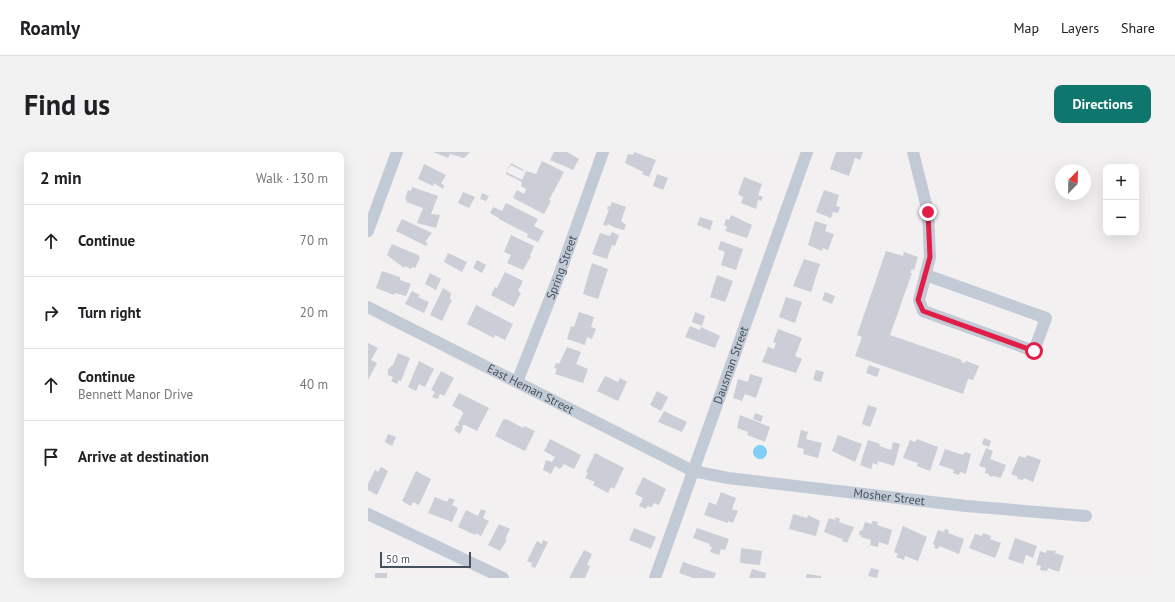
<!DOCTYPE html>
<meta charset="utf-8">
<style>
:root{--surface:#fff;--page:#f2f2f2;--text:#202124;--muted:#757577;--line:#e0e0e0;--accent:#0f766e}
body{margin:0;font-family:"PT Sans",sans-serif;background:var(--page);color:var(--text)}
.controls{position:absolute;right:12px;top:12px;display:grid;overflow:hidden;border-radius:8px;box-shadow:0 4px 16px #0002}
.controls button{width:36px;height:36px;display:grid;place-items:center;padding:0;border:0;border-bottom:1px solid var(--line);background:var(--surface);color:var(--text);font:20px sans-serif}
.compass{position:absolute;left:687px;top:12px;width:36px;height:36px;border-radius:50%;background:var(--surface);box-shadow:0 4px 16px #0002;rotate:23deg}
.scale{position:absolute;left:12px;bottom:10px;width:91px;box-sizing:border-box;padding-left:4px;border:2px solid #46505f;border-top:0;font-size:11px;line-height:14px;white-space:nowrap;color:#46505f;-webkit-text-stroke:3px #fff;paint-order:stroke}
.stop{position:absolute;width:12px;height:12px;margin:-9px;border:3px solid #e11d48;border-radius:50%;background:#fff}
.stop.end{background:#e11d48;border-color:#fff;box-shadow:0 1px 4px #0008}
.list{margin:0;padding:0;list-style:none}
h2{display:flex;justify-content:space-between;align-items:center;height:52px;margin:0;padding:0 16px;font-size:17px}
h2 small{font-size:13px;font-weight:400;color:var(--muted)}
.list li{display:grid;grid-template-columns:26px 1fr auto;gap:12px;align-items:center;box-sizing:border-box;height:72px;padding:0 16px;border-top:1px solid var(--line)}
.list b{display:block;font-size:15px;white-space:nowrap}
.list p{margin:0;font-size:13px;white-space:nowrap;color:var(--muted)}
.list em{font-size:13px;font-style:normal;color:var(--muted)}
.icon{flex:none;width:22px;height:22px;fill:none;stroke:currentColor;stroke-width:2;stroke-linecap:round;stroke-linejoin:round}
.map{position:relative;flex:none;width:783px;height:426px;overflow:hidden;border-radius:8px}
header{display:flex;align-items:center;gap:24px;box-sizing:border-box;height:56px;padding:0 20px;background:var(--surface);border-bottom:1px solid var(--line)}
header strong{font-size:19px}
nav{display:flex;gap:22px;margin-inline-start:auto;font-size:14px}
.intro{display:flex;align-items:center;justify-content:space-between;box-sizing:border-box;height:96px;padding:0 24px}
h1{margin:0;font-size:28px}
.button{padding:10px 18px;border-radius:8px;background:var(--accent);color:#fff;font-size:14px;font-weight:700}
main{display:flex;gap:24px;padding:0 24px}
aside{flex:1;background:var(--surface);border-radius:8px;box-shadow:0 4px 16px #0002}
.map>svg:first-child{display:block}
.water{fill:#83cef5}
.building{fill:#cbced6}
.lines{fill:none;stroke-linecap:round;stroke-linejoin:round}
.minor{stroke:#c2cad6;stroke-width:12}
.route{stroke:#e11d48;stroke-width:5}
.labels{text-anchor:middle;stroke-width:3.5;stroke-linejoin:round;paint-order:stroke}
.street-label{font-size:12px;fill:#46505f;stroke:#fff}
</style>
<header>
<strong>Roamly</strong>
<nav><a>Map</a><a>Layers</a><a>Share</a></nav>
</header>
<div class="intro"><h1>Find us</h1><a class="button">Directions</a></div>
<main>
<aside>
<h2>2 min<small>Walk · 130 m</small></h2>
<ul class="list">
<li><svg class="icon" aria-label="ahead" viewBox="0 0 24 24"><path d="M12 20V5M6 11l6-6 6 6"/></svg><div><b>Continue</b></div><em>70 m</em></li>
<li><svg class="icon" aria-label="right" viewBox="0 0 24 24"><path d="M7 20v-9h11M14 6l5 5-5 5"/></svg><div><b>Turn right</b></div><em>20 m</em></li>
<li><svg class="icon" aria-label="ahead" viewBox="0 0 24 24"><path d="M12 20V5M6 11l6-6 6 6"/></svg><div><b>Continue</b><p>Bennett Manor Drive</p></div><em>40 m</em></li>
<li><svg class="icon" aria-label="arrive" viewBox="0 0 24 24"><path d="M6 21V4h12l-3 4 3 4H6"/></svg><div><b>Arrive at destination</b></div></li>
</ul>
</aside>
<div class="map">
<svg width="783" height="426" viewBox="0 0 783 426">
<rect width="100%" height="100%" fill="#f2f0f0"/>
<!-- water -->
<circle class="water" cx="392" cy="300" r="7"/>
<!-- building -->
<g class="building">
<polygon points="65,0 102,0 96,6 82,2 80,6"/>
<polygon points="186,0 199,0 211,7 205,18 182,8"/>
<polygon points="266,0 288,8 281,25 274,22 275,20 257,11 260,2 265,3"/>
<polygon points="468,0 495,0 492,8 487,6 481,24 462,17"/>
<polygon points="174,9 196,20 181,48 183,49 176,62 145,46 149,38 156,42 158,37 153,34 154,30 138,22 138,20 154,28 158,19 168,22"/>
<polygon points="143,11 156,18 155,19 143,13 138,20"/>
<polygon points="56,12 78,23 73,32 76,33 75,37 66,31 65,34 50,27"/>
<polygon points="289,22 300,26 295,38 285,34"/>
<polygon points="376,25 394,32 390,43 395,45 393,49 390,48 388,57 373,51 375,45 370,42"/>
<polygon points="44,35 70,44 63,62 72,63 68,76 49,71 55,56 38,50 39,48 37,47 40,38 43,39"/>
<polygon points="456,38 471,43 468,54 472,55 470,61 465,60 463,66 448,60"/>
<polygon points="95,40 107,45 101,56 90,51"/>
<polygon points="114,41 121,44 118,49 112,47"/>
<polygon points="244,50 258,55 253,69 258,73 256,78 248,76 240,72 239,74 235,73 241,57 239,57 240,54 242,55"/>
<polygon points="138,51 170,67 166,74 176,79 170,90 159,85 160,82 131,67 131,66 122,61 125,55 134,59"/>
<polygon points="363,63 384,73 379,86 357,79 359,75 356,73 358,67 361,68"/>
<polygon points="332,65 345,69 342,78 329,73"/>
<polygon points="34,67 64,81 57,90 60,91 58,94 28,79"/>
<polygon points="447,69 459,73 457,79 466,82 460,98 455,96 454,99 440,93"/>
<polygon points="244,80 251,83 247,94 244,93 239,107 224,102 232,81 242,84"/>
<polygon points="143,83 166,94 162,104 163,104 155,118 139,111 143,103 136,100"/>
<polygon points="353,89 375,97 368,118 353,113 357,100 350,97"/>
<polygon points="24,92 50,103 52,106 47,116 44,115 43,117 37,114 36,116 19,103"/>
<polygon points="518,99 535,104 536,100 550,105 546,118 544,117 542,121 544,121 522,183 594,208 593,210 597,211 598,209 611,214 605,228 600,227 595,242 487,204 494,185 489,183"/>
<polygon points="80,101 99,110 94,120 76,110"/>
<polygon points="436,107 452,112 443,140 425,134"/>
<polygon points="109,108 118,113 114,121 105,116"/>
<polygon points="224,111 240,117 230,147 215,142"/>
<polygon points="14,119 32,125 32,128 43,132 38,144 27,141 26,143 8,136"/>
<polygon points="137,120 155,129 150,139 153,141 146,155 123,143 127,135 129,136"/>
<polygon points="62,121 73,127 68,138 57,132"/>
<polygon points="349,123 365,129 357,150 342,145"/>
<polygon points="75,136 83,141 82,147 84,148 74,169 62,163"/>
<polygon points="44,139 52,143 50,145 61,150 56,161 37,152"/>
<polygon points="457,140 467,144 464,152 454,148"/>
<polygon points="418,145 434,150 427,171 411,165"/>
<polygon points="108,153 145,172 137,188 127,183 126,186 99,172"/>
<polygon points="211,160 226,165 223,175 228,177 224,187 219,185 217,193 199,187 203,174 206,175"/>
<polygon points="327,160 337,164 334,174 324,170"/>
<polygon points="322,174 332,178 333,175 352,184 347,196 317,185"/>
<polygon points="410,177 434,186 427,204 434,207 428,221 394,210 400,195 406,197 408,191 405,190"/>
<polygon points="0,191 10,196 3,208 9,211 0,228"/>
<polygon points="199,195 213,200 208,212 220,217 215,231 187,222 189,217 186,216 188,211 191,212"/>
<polygon points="30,201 42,206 33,229 31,228 29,232 23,229 25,225 20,223 20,217 25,213"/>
<polygon points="51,209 66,217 57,235 51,232 48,239 40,235"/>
<polygon points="501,213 512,217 509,225 498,221"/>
<polygon points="448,218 456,220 453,230 445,228"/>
<polygon points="73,219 86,226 76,244 72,242 70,247 64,245 67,240 63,238"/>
<polygon points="382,222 395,226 388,246 377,242 374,249 365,246 370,227 380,230"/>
<polygon points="237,224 250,230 252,226 259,230 250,249 229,239"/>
<polygon points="289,239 300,245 293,259 282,253"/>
<polygon points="91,241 121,256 109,279 97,273 94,273 95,275 92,282 86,278 89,273 91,274 90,271 95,262 94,259 84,254"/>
<polygon points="500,253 509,256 502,275 494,272"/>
<polygon points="296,259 319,270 314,280 290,270"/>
<polygon points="387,261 395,264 393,270 385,267"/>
<polygon points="372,263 402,275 397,290 379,283 380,280 369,276"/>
<polygon points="138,267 155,276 156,274 167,279 157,299 127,284 135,268"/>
<polygon points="433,278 440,280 438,287 454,291 450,306 435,302 436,297 429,295"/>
<polygon points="20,282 28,285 24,294 17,290"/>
<polygon points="470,283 494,292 487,310 464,299"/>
<polygon points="616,286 623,289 621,295 614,292"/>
<polygon points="182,287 213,303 206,317 196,312 192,317 187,314 183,322 175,318 178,308 184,310 187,305 176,299"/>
<polygon points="549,287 570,295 562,319 549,314 550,311 535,306 542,288 547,290"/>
<polygon points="500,288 512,292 511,294 523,298 525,290 532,292 526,314 510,309 509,313 505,311 503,317 492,313"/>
<polygon points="618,296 625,299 622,307 638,313 633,326 625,324 624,325 621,324 621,322 617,321 618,316 611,314"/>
<polygon points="577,297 595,303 597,300 603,302 598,322 592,320 591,323 585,321 586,318 571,313"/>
<polygon points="227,301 256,316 246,337 243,335 240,341 225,333 227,330 217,326 220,321 218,320"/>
<polygon points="659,303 673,308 665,330 656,326 655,328 649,327 650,325 643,322 651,304 657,306"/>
<polygon points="13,315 20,319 9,343 0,338 0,332 7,318 10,320"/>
<polygon points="48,319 63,327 51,353 45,350 43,354 34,349"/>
<polygon points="275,325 298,337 291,353 286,351 284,355 279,354 278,357 271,354 275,346 267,342"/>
<polygon points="353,340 368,346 364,357 370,359 365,371 360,369 360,371 336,363 341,350 348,353"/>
<polygon points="67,345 79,350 81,346 87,348 84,353 90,356 84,370 60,361"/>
<polygon points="113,357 118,359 115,366 121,369 113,384 108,381 107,383 90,375 98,358 110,364"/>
<polygon points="425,362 439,366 440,363 452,369 448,384 421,377"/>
<polygon points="468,365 472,367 471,370 486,375 479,391 474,389 475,385 474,387 456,380 461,366 467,368"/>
<polygon points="504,369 510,370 509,373 524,378 520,393 511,390 510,395 502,393 503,388 493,385 493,383 491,383 492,378 494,379 497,370 504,372"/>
<polygon points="131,372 142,377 137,387 139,388 132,399 120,393"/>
<polygon points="535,374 559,385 550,409 537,404 536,408 528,405 530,402 526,400"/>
<polygon points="266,376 288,385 283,397 261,388"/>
<polygon points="329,376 361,387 357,398 353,397 351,403 342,400 344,395 341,394 342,392 325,386"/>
<polygon points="577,377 581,378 580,381 596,387 591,402 571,394 570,397 566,396 567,393 565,392 570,378 576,380"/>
<polygon points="615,381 623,384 622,387 633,391 627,406 601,396 607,382 614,384"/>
<polygon points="647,386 669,394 665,406 658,403 655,412 640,407"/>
<polygon points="175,388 180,390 167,416 163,414 164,411 159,409 169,389 174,392"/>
<polygon points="373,396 394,399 392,413 372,411"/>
<polygon points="216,398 224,402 219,413 222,414 217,426 201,426"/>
<polygon points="679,398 688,399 687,401 696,404 691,420 680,416 679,419 672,418 673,414 668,413 672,399 678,401"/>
<polygon points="315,410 348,421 346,426 325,426 311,421"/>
<polygon points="503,416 511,418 509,426 500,424"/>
<polygon points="384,417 398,421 397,426 381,426"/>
<rect x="7" y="421" width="12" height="5"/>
<polygon points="439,422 453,424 453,426 438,426"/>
</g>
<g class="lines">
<!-- minor -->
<g class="minor">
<polyline points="545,0 560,60 562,105 551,148 555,159 666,199 678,166 558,123"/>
<polyline points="0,79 29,0"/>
<path id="s1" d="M 0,155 L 325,319 L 360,326 L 598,354 L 718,364"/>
<path id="s2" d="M 149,230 L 189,129 L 235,0"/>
<polyline points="0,362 135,426"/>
<path id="s3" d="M 287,426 L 439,0"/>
</g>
</g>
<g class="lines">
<!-- route -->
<polyline class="route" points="560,60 562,105 550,148 555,159 666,199"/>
</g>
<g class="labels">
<!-- street labels -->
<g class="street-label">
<text dy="4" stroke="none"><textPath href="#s2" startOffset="123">Spring Street</textPath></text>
<text dy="4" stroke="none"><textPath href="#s3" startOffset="226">Dausman Street</textPath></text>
<text dy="4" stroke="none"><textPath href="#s1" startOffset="182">East Heman Street</textPath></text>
<text dy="4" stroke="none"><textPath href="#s1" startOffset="562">Mosher Street</textPath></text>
</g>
</g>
</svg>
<div class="controls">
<button>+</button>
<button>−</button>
</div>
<svg class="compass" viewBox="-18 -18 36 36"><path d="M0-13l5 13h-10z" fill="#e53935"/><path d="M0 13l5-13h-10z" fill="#757577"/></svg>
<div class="scale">50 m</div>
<div class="stop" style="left:666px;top:199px"></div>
<div class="stop end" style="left:560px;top:60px"></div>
</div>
</main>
